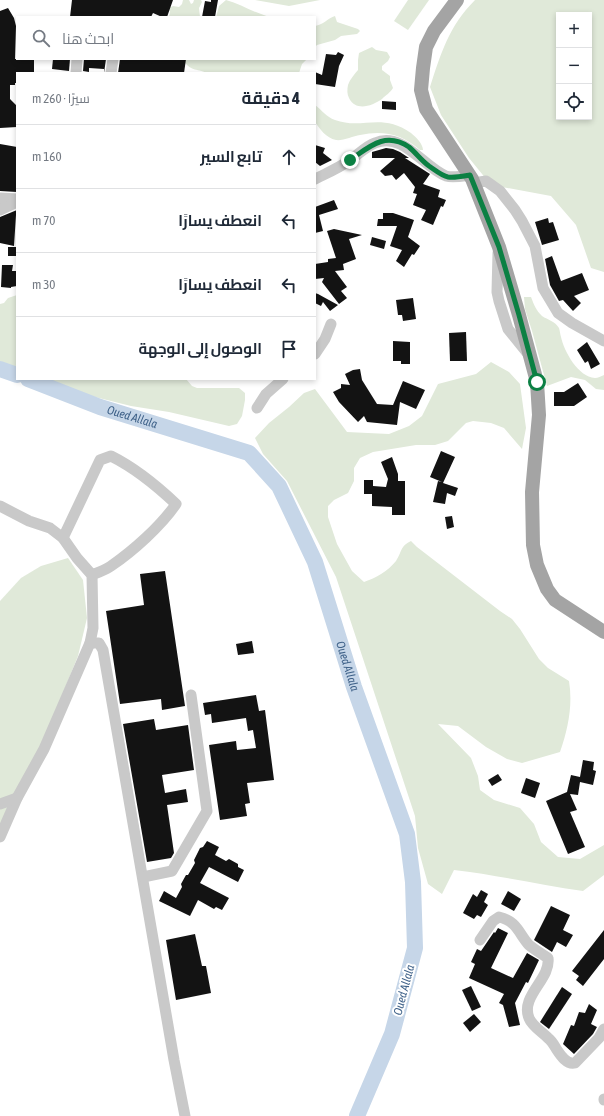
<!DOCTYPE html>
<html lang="ar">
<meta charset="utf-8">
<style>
:root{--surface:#fff;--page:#f2f2f3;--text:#1f2937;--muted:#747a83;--line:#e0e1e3}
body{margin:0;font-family:"Asap Condensed",Cairo,sans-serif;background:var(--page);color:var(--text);direction:rtl}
.controls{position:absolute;right:12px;top:12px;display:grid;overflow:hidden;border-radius:0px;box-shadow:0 2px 6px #0003}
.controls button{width:36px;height:36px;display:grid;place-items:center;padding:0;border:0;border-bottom:1px solid var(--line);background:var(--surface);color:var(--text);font:20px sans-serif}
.stop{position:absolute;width:12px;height:12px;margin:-9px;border:3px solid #0b8043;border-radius:50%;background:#fff}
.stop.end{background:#0b8043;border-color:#fff;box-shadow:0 1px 4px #0008}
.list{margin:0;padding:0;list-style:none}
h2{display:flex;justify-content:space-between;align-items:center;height:52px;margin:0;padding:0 16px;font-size:17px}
h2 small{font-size:13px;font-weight:400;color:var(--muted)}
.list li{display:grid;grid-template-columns:26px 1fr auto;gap:12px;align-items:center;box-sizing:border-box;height:64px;padding:0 16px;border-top:1px solid var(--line)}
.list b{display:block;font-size:15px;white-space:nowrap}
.list em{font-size:13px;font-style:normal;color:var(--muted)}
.icon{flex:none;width:22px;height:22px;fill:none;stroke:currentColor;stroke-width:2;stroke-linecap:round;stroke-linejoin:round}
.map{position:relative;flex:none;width:604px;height:1116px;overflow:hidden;direction:ltr}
.search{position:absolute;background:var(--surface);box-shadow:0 2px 6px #0003;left:16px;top:16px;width:300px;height:44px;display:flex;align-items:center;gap:10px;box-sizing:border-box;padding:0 14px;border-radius:0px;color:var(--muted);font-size:15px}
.panel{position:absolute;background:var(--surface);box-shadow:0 2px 6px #0003;left:16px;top:72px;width:300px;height:308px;border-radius:0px;direction:rtl}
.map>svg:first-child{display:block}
.green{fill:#e0e9d9;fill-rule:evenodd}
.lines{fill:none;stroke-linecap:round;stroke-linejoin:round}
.river{stroke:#c6d6e8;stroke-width:16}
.building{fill:#131313}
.minor{stroke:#c9c9c9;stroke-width:11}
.major{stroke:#a4a4a4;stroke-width:14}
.route{stroke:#0b8043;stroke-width:5}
.labels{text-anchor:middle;stroke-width:4;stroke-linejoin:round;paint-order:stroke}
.water-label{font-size:12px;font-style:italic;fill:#3f6289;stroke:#fff}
</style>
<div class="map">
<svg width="604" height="1116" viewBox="0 0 604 1116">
<rect width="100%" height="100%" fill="#fff"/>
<!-- green -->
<g class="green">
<polygon points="183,0 189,0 191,4 193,3 194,0 201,0 202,2 199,8 200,17 169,17 170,12 169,8 173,6 179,7 182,4"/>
<path d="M 226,0 C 241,4 254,13 270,17 L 216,17 L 219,6 Z"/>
<polygon points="255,0 320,0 289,6"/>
<polygon points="408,0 429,0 408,30 394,21"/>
<path d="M 475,0 L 604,0 L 604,272 L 591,268 L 576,225 L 551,196 L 491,185 L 469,158 L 441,115 L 430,87 C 441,53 449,26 475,0 ZM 559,15 L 589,15 L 589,117 L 559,117 Z"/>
<path d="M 335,16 L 337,22 L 358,29 L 360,31 L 357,34 L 341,36 L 335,40 L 317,45 L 315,47 L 315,26 C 323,25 328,18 335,16 Z"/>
<path d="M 372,47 L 376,50 L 387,52 L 390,57 L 388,61 L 382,66 L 382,70 L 390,76 L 390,80 L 393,88 C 390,93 386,95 382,99 C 372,106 356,112 349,98 C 347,94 347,90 348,85 C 350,79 354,75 358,70 L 358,60 L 359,53 Z"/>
<path d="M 183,59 L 307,59 L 302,64 L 299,73 L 207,73 C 196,68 190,72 183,59 Z"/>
<path d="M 315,105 C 322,110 326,117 335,120 C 362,130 381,112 411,133 C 416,137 423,144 423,150 L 420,150 C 402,134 383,130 360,135 C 353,136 343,141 336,140 C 326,138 320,129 315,122 Z"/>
<polygon points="17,295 17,369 0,365 0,304 4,303 8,298"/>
<path d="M 524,297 L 531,297 C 534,305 536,310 542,316 C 548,320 555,321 559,328 C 560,331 560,334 561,337 C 564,351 578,377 595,378 C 598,378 601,376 604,375 L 604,390 L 596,389 L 585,380 L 571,377 L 547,386 L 532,331 L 525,309 Z"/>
<path d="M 491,362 L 509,372 L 520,384 L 526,428 L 522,449 L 504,428 L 491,423 L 473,421 L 466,423 L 448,441 L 435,445 L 416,445 L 373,452 L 360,458 L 354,468 L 354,481 L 348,493 L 334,500 L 328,506 L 328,517 L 337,544 L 352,571 L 364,582 C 376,578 388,571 396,561 C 402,552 400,546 411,541 L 417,547 L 500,611 L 512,619 L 520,629 L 539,659 L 548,668 L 569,681 C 573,705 568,729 560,752 L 522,763 L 507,759 L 486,747 L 458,726 L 438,724 L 471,758 L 478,776 L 480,790 L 494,800 L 520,808 L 534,824 L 541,842 L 558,857 L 580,859 L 604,845 L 604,875 L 583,891 C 540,885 497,875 454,870 L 442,894 L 428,884 L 418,848 L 415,816 L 336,577 L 287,481 L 263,454 L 255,438 L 269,423 L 289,407 L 304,393 L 315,389 L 347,432 L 389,434 L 409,426 L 422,416 L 438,384 L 476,374 Z"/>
<polygon points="44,379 186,379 192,386 197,388 239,388 245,393 245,400 242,416 237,424 229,426 169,412 131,406 95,397"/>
<polygon points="68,558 83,580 87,618 78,656 41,747 0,825 0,601 21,578 41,566"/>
</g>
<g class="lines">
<!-- river -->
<g class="river">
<polyline points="0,369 17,375"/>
<path id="s1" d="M 28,379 L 100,407 L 249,453 L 279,486 L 315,562 L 354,687 L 407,834 L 413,882 L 415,948 L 392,1034 L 357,1116"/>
</g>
</g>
<!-- building -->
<g class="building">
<polygon points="72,0 173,0 167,17 162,17 153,13 151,17 70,17"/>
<polygon points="211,0 218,0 215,17 202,17 205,1 211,2"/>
<polygon points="8,8 14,18 16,26 15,59 34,59 34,73 17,73 17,83 15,83 15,85 10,85 10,99 17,106 17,127 0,128 0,11"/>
<polygon points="338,52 344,55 339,66 335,87 315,84 315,72 322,75 326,54 336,55"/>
<polygon points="53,59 70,59 69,71 52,69"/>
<polygon points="84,59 106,59 104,73 104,69 89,68 89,72 83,71"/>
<polygon points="120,59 186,59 184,73 118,73"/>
<polygon points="382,101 396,102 396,110 382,109"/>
<polygon points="0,144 17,147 17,192 0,191"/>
<polygon points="315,145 325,148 323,153 332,160 320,166 315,162"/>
<polygon points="386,148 393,149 400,152 409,158 405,158 430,174 423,184 440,190 438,197 446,200 443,207 441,206 433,225 421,220 426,210 413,205 417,194 413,193 415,187 404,173 396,180 392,175 385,176 380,171 395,158 372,158 372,152"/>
<polygon points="334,200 338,209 319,215 323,231 315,233 315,207"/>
<polygon points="17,210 17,215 16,215 14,246 0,243 0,217"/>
<polygon points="383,213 393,213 414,220 408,237 420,246 414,255 412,254 404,267 396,261 402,250 390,246 397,226 377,226 378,219 383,219"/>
<polygon points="548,218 549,223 553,222 559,240 542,245 535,222"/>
<polygon points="334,229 362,235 349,239 356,259 343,264 344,270 335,271 347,287 341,291 347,298 339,304 322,282 324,278 315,279 315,264 328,262 328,259 336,258 327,231"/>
<polygon points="372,237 386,241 384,249 370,245"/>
<rect x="8" y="247" width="9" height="9"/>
<polygon points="552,256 561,281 582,273 589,290 574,296 581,303 573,311 563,300 559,301 550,285 545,259"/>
<polygon points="2,265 13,265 12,271 17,271 17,286 11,287 11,288 1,287"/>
<polygon points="315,293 318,294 338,305 330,311 323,302 321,306 315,303"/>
<polygon points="413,298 416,319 403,321 402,315 398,315 396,300"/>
<polygon points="466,332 467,361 450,361 449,333"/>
<polygon points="393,341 410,342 410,364 401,364 401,361 393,361"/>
<polygon points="587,342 600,364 591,369 588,361 585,363 577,350"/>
<polygon points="360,369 362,380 377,404 393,405 403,381 425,390 416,409 400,402 397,425 367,422 364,416 358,422 339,402 333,392 341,388 341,384 350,385 345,374 353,370"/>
<polygon points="578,383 587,397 574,406 554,406 554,392 564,392"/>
<polygon points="441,451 455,457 443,483 458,488 455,496 447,493 445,504 433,502 438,481 442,482 430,477"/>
<polygon points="392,457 398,474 398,481 405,481 405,515 392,515 392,507 372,506 372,494 364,494 364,480 373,480 373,486 386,487 388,479 381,462"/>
<polygon points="452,516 454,527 447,529 445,517"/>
<polygon points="165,571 185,706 162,710 161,699 120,704 106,611 144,605 140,574"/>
<polygon points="252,641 254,653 238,655 236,644"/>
<polygon points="256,695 259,711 265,710 274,780 247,783 250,803 245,804 247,816 220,820 209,745 236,741 237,750 256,748 253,730 248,731 246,718 212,723 211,714 205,715 203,703"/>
<polygon points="154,719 156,730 188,725 194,770 162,775 165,793 186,789 188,802 167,805 174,853 171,858 147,862 123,724"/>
<polygon points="583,760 594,762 593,770 596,771 593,785 580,782 578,795 570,794 577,810 570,812 585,847 568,854 546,801 567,792 571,775 580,777"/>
<polygon points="498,774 502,780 492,786 488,780"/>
<polygon points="526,778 540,783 535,798 521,793"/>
<polygon points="207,841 219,847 215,855 226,861 229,859 238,864 238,867 244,870 238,882 209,867 200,883 229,898 222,910 216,907 214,909 198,900 190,916 159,901 164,891 176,898 182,887 181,884 186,875 188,875 195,863 194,860 200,848 203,847"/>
<polygon points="481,890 488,894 484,902 488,905 481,917 477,915 474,919 463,913 473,894 477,897"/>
<polygon points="508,891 521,899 514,911 501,904"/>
<polygon points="551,906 570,915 563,930 573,935 566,947 557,942 552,952 534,940"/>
<polygon points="498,928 508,933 491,968 513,978 527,953 539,960 528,983 526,982 515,1003 520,1025 509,1027 503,1005 499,1003 504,994 469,978 475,964 471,962 477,949 481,951 494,932 495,933"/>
<polygon points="604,930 604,959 583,986 576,980 579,976 572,971"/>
<polygon points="195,934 202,966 206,966 211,993 176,1000 166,940"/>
<polygon points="471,986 481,1007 472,1011 462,990"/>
<polygon points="562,987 572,994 549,1029 540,1022"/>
<polygon points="589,1004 597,1010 591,1024 597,1027 593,1034 574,1054 563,1044 571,1025 574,1026 579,1012 585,1013"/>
<polygon points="474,1014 481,1022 470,1032 463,1023"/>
</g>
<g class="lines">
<!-- minor -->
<g class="minor">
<polyline points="76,73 77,59"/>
<polyline points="111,73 113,59"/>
<path d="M 315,179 C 327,173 339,168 350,160 C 358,155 366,146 375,143 C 403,131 423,167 446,176 C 453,178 463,176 470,175"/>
<polyline points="474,183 486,181 500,191 515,210 522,221 535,246 543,288 558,313 572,323 604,341"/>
<polyline points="0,202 1,198 17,199"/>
<polyline points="0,210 17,202"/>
<polyline points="498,253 497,292 499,301 508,329 529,355"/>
<polyline points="315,354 325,339 331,324"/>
<polyline points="257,408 266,394 283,379"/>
<polyline points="0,506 29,521 50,528 63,538 77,558 92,575 93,628 90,643 44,749 17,798 0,837"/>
<path d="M 63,538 L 100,460 L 111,456 C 135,468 156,485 176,504 C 161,526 133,551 111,566 C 106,570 98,572 92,575"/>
<polyline points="90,643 99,643 103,650 174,1060 185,1116"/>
<polyline points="0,804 17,798"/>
<polyline points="143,877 172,871 207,811 191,695"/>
<path d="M 480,940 L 493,921 L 499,917 C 517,921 519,934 529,945 C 535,950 542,954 548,958 C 551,979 520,996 529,1018 C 532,1026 542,1032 548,1038 C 552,1041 554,1045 557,1050 C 561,1056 567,1065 575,1063 L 599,1038 L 604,1029"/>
<polyline points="604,1099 604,1100"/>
</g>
<!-- major -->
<polyline class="major" points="457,0 434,31 426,47 423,68 421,90 426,109 472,179 499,247 519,315 537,382 539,415 532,492 533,545 537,565 547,589 555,600 604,632"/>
</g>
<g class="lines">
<!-- route -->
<path class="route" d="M 350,160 C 369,147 385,131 409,147 C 416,153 422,161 429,166 C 435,170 442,176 448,177 C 455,178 464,176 470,175 L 499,247 L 519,315 L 537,382"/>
</g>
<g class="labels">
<!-- water labels -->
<g class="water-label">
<text dy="4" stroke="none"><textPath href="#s1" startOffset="111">Oued Allala</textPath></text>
<text dy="4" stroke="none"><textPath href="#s1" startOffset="471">Oued Allala</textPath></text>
<text transform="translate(404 990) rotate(-75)" y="4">Oued Allala</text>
</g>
</g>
</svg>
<div class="controls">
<button>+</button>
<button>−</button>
<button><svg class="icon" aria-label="locate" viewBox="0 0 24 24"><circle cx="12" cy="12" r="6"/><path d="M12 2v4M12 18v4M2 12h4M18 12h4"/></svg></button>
</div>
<div class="stop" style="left:537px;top:382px"></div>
<div class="stop end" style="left:350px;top:160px"></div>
<div class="search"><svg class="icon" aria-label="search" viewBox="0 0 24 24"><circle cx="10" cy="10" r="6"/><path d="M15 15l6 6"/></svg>ابحث هنا</div>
<section class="panel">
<h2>4 دقيقة<small>سيرًا · 260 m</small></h2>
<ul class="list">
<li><svg class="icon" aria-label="ahead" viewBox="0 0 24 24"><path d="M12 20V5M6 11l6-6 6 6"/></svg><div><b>تابع السير</b></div><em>160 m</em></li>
<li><svg class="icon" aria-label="left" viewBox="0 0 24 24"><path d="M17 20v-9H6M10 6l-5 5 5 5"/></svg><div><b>انعطف يسارًا</b></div><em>70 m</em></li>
<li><svg class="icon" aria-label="left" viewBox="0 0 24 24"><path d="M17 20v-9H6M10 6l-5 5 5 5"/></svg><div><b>انعطف يسارًا</b></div><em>30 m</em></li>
<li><svg class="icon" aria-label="arrive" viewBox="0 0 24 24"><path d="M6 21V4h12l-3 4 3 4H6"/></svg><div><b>الوصول إلى الوجهة</b></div></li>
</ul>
</section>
</div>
